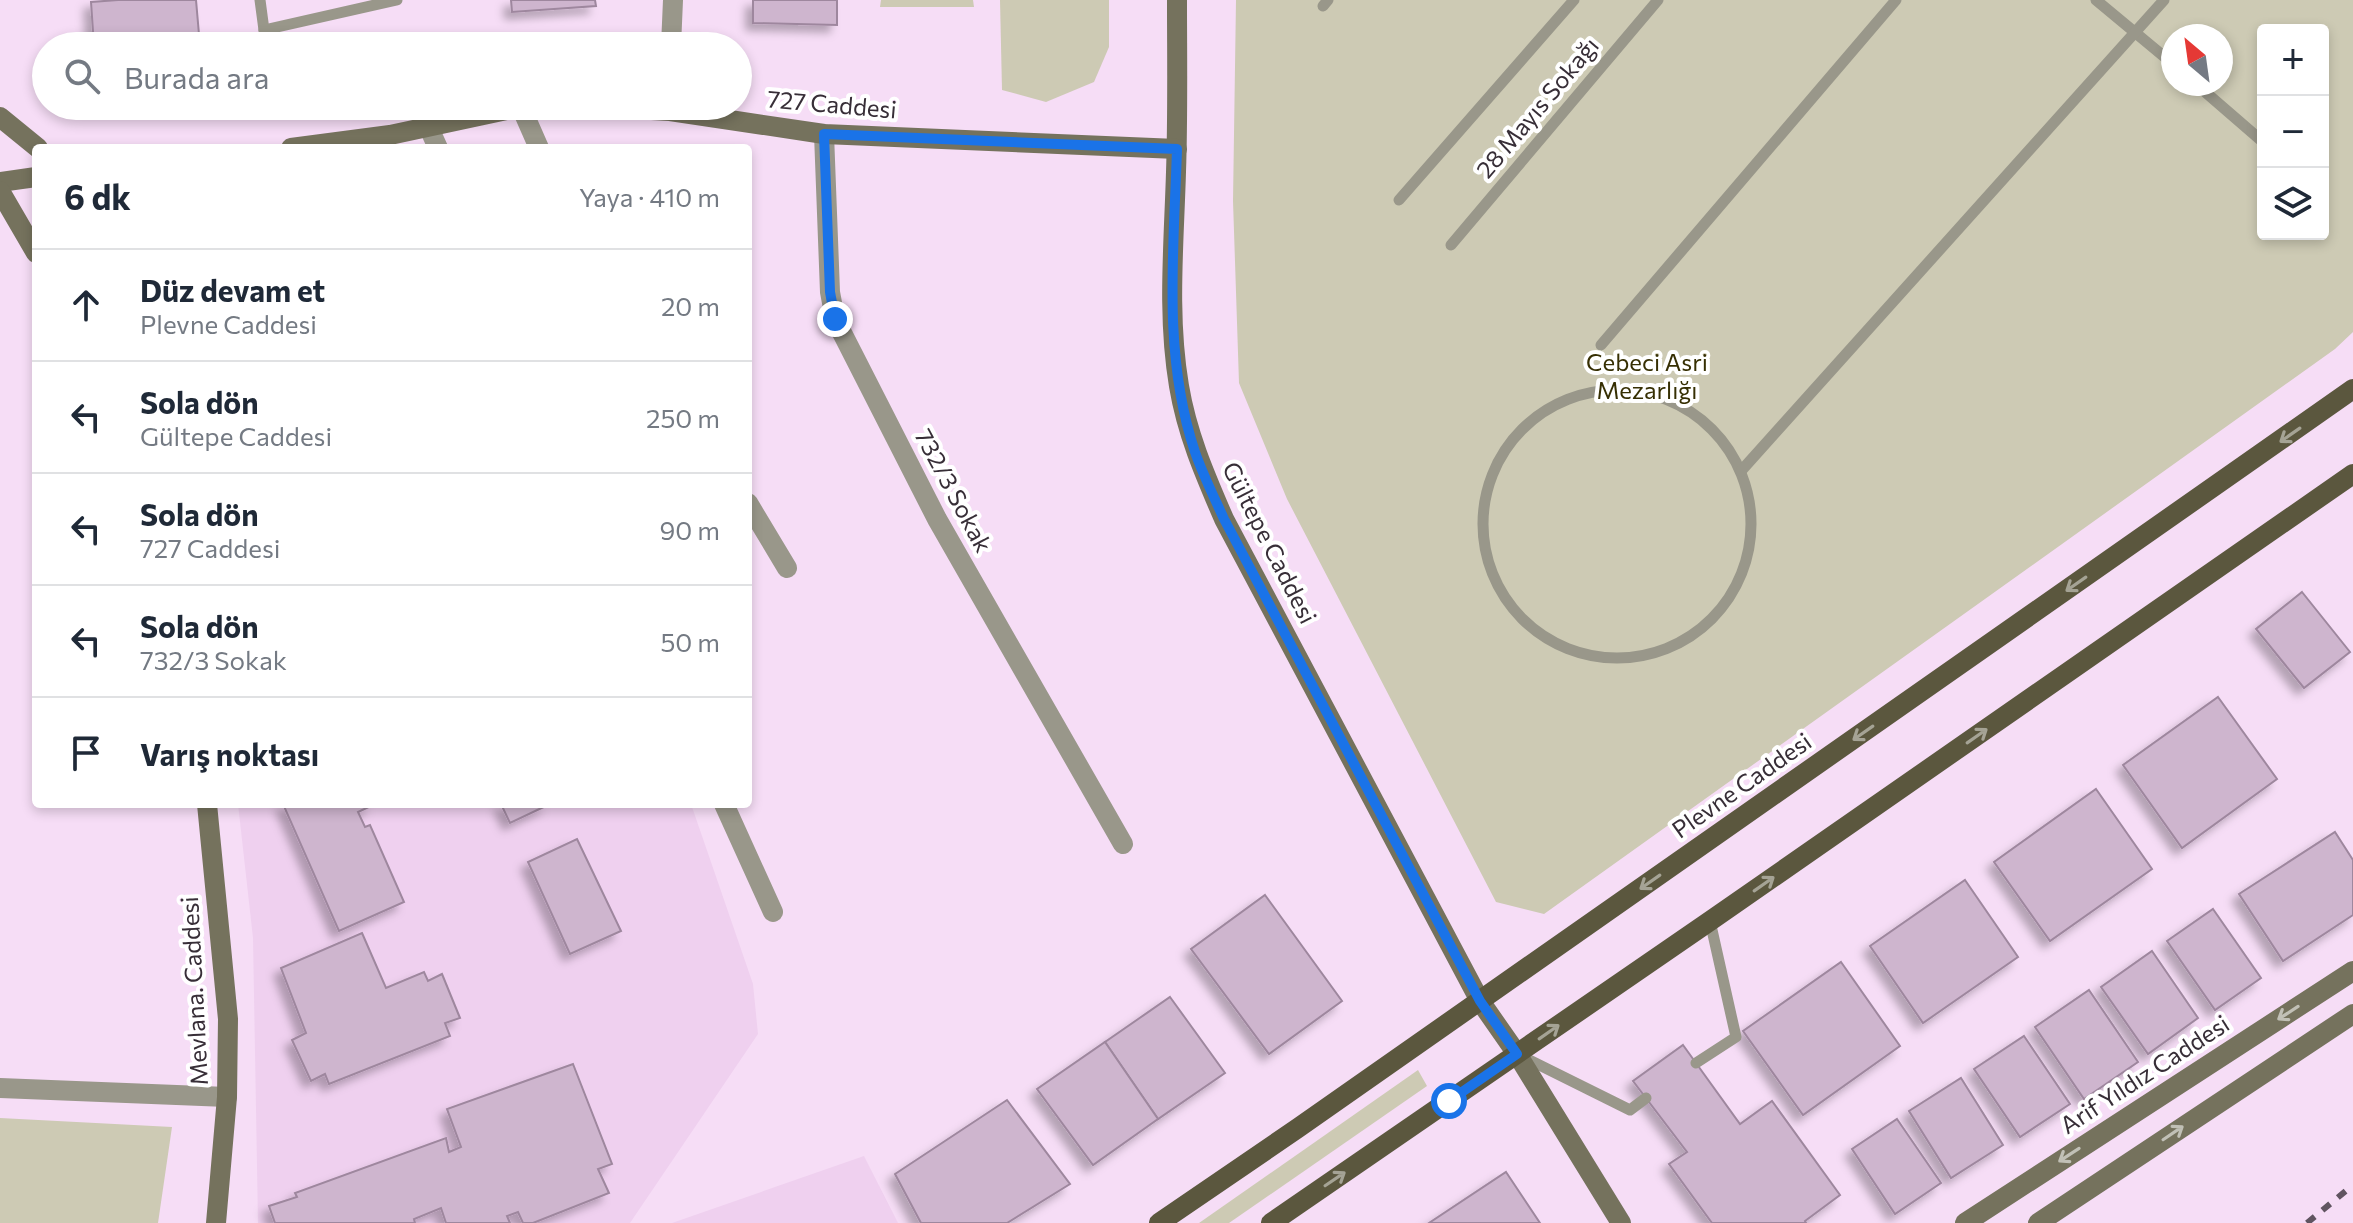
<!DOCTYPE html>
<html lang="tr">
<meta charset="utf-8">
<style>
:root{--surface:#fff;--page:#f2f2f3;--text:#1f2937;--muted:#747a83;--line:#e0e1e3}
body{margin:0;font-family:Commissioner,sans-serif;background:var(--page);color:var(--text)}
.controls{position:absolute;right:24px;top:24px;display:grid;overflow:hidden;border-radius:8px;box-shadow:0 4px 12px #0003}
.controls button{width:72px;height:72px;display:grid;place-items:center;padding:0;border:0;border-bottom:2px solid var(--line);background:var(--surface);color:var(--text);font:40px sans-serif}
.compass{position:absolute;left:2161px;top:24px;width:72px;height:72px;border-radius:50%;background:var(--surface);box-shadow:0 4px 12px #0003;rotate:331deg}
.stop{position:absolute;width:24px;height:24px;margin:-18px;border:6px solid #1a73e8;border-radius:50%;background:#fff}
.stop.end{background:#1a73e8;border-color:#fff;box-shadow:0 2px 8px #0008}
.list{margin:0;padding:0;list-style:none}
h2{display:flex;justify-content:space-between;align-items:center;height:104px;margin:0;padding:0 32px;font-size:34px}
h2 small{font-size:26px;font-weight:400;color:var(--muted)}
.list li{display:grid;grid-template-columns:52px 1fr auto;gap:24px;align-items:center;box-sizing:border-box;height:112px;padding:0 32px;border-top:2px solid var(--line)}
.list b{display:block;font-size:30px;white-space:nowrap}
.list p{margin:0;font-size:26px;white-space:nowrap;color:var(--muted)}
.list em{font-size:26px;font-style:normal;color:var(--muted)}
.icon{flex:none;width:44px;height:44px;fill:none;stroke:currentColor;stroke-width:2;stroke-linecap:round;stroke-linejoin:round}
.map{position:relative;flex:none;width:2353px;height:1223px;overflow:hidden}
.search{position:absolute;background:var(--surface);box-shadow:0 4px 12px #0003;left:32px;top:32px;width:720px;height:88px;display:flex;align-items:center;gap:20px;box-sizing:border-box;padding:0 28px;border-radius:44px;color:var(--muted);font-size:30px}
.panel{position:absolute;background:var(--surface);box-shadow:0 4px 12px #0003;left:32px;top:144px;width:720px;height:664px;border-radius:8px}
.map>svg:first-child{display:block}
.built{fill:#efd0ef}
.green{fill:#cdcab4;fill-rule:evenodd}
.building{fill:#ceb5ce;stroke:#9e879e;stroke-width:2;filter:url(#shadow)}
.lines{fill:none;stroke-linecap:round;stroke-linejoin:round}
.lane{stroke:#99978a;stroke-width:11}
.street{stroke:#99978a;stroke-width:20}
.secondary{stroke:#75725d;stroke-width:20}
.primary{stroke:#5b573e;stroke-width:20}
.rail{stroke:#605460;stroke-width:6;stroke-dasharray:10 10;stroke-linecap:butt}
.oneway{stroke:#a5a395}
.oneway2{stroke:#c1c0b6}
.route{stroke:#1a73e8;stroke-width:10}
.labels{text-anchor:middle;stroke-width:8;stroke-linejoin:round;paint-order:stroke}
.street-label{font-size:24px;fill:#372e37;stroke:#fff}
.park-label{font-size:24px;fill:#362f03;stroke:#fff}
</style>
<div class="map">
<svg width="2353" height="1223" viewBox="0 0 2353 1223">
<defs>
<filter id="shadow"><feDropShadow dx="-7" dy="7" stdDeviation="4" flood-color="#0004"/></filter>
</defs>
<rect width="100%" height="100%" fill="#f6ddf6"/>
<!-- built -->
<g class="built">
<polygon points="238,804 691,804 753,984 758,1034 630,1223 258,1223 253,938"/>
<polygon points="864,1156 898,1223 672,1223"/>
</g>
<!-- green -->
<g class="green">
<polygon points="881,0 973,0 974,7 880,7"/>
<polygon points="1000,0 1109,0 1109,47 1094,82 1046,102 1002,90"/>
<path d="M 1236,0 L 2353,0 L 2353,332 L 2335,349 L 1544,914 L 1496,902 L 1287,499 L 1239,383 L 1233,201 ZM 2263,30 L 2323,30 L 2323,234 L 2263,234 ZM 2173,36 L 2221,36 L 2221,84 L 2173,84 Z"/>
<polygon points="1418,1070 1427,1086 1229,1223 1199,1223"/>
<polygon points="0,1118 172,1127 158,1223 0,1223"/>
</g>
<!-- building -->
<g class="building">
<polygon points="118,0 196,0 200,46 94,46 91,2"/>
<polygon points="511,0 595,0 596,6 512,12"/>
<polygon points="753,0 837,0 837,25 753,23"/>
<polygon points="2302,592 2350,652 2304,688 2256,629"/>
<polygon points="2218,697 2277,779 2182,848 2123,765"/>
<polygon points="2096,789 2152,869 2050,941 1994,862"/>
<polygon points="283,804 375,804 358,812 365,827 370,825 404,902 339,931"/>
<polygon points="501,804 550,804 510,823"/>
<polygon points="2335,832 2353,860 2353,915 2283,961 2239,894"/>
<polygon points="577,839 621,931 570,954 528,862"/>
<polygon points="1965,880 2018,957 1923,1023 1870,946"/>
<polygon points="1265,895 1342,1001 1269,1054 1191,949"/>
<polygon points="2213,909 2261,978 2215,1010 2167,941"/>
<polygon points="362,933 386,988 424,972 428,981 442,974 460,1018 445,1023 450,1036 329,1084 325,1074 311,1081 292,1040 306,1033 281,968"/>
<polygon points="2152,951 2198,1018 2148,1054 2101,987"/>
<polygon points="1841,962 1900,1046 1803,1115 1743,1031"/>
<polygon points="2089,990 2138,1062 2084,1099 2035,1027"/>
<polygon points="1170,997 1225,1073 1158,1119 1105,1042"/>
<polygon points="2024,1036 2070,1104 2020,1137 1974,1069"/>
<polygon points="1105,1042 1158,1119 1093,1165 1037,1089"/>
<polygon points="1683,1045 1740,1124 1772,1101 1840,1195 1805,1221 1806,1223 1712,1223 1669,1164 1687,1152 1633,1081"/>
<polygon points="573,1064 612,1164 598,1169 609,1193 533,1223 523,1223 518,1212 507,1216 510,1223 446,1223 441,1208 414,1219 415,1223 275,1223 269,1206 297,1197 295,1193 446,1138 449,1152 461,1147 447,1109"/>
<polygon points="1961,1078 2003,1145 1951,1178 1909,1111"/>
<polygon points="1007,1100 1070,1184 1007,1223 921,1223 895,1174"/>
<polygon points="1897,1119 1941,1183 1895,1214 1852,1149"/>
<polygon points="1506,1172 1540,1223 1429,1223"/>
</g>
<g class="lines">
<!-- lane -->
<g class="lane">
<polyline points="260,0 264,30 268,46"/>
<polyline points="2096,0 2173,64"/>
<polyline points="1323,6 1328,0"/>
<polyline points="264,30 397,0"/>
<polyline points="2196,84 2263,142"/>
<polyline points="1399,200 1574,0"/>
<polyline points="1451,245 1658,0"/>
<polyline points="1601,345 1896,0"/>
<circle cx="1617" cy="524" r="134"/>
<polyline points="1741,471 2164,0"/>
<polyline points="1521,1056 1630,1110 1646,1098"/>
<polyline points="1696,1063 1736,1037 1710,921"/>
</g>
<!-- street -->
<g class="street">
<polyline points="671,46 673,0"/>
<polyline points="521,107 539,148"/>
<polyline points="429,128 438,148"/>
<polyline points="824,134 830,292 835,319 937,519 1123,844"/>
<polyline points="748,503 787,568"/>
<polyline points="724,804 773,912"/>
<polyline points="0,1088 227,1097"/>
</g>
<!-- secondary -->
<g class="secondary">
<path d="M 1177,0 C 1177,57 1178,115 1176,172 C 1174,243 1167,315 1179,386 C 1187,434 1205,475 1224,519 L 1480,1001 L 1517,1054 L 1621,1223"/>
<polyline points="0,117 38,148"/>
<polyline points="291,148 390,135 521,107 596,107 670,111 824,134 1177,149"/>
<polyline points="0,182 36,177"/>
<polyline points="0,191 36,253"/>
<polyline points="207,804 228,1019 227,1097 216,1223"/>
<polyline points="1965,1223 2353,971"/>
<polyline points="2038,1223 2353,1014"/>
</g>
<!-- primary -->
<g class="primary">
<polyline points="1159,1223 1298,1128 2353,389"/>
<polyline points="1271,1223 1710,921 2353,474"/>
</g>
<!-- rail -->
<polyline class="rail" points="2307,1223 2353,1185"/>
</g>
<!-- one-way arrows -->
<defs><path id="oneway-shaft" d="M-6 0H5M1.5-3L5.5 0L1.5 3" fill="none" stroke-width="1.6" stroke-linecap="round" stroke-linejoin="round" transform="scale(2)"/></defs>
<g class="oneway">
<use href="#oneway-shaft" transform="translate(2290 435) rotate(145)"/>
<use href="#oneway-shaft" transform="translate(2076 584) rotate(145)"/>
<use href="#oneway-shaft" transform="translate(1863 733) rotate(145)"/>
<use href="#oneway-shaft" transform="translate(1977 736) rotate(-35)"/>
<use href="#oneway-shaft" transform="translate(1650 882) rotate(145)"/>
<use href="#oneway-shaft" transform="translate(1764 884) rotate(-35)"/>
<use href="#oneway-shaft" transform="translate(1549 1032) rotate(-35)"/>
<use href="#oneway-shaft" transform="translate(1335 1179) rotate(-34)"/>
</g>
<g class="oneway2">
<use href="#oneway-shaft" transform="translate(2288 1013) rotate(147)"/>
<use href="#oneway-shaft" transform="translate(2173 1133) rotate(-34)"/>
<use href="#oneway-shaft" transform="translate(2069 1155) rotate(147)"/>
</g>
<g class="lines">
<!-- route -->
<path class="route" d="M 835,319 L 830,292 L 824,134 L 1177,149 C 1174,249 1162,354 1195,452 C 1203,475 1214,497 1224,519 L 1480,1001 L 1517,1054 L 1449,1101"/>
</g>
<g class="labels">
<!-- street labels -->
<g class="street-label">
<text transform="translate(832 105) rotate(5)" y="8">727 Caddesi</text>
<text transform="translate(1538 108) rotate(-50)" y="8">28 Mayıs Sokağı</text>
<text transform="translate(953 491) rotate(62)" y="8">732/3 Sokak</text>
<text transform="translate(1269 543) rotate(63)" y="8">Gültepe Caddesi</text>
<text transform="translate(1742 786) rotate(-35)" y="8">Plevne Caddesi</text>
<text transform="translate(195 991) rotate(-93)" y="8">Mevlana. Caddesi</text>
<text transform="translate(2145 1075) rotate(-33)" y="8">Arif Yıldız Caddesi</text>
</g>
<!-- park labels -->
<g class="park-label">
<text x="1647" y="371">Cebeci Asri<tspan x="1647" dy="28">Mezarlığı</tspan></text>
</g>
</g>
</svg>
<div class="controls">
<button>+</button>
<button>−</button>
<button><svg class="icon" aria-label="layers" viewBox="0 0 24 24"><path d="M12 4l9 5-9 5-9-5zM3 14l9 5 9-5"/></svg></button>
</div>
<svg class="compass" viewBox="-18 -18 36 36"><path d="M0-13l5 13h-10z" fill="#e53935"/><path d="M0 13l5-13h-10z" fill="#747a83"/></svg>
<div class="stop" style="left:1449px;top:1101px"></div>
<div class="stop end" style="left:835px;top:319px"></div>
<div class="search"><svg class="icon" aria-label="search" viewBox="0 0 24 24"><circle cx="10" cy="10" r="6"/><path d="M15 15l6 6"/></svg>Burada ara</div>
<section class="panel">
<h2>6 dk<small>Yaya · 410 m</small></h2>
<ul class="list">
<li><svg class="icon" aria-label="ahead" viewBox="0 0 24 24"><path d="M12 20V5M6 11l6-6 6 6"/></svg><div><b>Düz devam et</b><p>Plevne Caddesi</p></div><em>20 m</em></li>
<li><svg class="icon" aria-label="left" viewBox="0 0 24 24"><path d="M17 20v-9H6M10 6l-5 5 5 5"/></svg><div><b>Sola dön</b><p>Gültepe Caddesi</p></div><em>250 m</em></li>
<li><svg class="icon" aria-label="left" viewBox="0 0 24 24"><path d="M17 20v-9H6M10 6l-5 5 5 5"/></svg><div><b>Sola dön</b><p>727 Caddesi</p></div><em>90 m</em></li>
<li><svg class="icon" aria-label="left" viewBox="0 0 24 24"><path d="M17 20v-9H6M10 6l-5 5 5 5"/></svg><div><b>Sola dön</b><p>732/3 Sokak</p></div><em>50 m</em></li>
<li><svg class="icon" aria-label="arrive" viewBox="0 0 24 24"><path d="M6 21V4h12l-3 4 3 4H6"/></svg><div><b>Varış noktası</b></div></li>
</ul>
</section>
</div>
